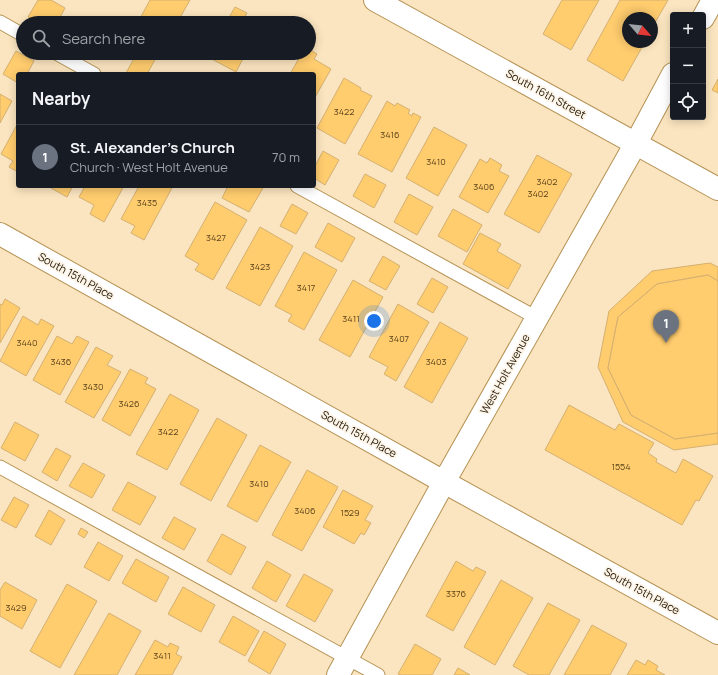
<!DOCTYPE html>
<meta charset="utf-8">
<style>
:root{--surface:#171b24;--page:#242831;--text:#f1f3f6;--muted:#9ea1a6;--line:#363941;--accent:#2563eb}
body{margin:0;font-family:Manrope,sans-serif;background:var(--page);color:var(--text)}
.controls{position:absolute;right:12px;top:12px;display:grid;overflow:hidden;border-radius:4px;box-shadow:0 2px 10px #0003}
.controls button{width:36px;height:36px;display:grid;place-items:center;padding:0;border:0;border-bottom:1px solid var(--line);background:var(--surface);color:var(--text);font:20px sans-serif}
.compass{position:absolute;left:622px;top:12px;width:36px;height:36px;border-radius:50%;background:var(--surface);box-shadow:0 2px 10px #0003;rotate:118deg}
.you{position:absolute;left:374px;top:321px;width:14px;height:14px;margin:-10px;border:3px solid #fff;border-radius:50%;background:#1a73e8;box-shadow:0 0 0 6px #1a73e833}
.badge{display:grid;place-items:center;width:26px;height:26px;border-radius:50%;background:var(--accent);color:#fff;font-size:13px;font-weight:700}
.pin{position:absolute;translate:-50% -33px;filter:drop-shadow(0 1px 2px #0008)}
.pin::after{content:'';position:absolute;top:21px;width:14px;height:12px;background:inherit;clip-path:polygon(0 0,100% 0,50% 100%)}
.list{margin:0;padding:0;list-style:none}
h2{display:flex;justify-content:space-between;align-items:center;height:52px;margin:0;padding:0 16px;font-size:17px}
h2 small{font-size:13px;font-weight:400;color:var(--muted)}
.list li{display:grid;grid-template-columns:26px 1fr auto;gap:12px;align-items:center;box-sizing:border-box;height:64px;padding:0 16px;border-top:1px solid var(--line)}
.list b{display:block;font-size:15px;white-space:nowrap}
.list p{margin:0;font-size:13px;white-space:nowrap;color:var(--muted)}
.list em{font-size:13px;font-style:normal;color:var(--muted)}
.icon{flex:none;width:22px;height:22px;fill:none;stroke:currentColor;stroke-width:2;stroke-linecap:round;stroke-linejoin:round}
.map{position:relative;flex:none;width:718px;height:675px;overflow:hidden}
.search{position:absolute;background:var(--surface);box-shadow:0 2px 10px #0003;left:16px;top:16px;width:300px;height:44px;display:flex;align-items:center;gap:10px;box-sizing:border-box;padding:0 14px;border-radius:22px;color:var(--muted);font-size:15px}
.panel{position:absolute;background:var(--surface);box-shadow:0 2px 10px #0003;left:16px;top:72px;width:300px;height:116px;border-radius:4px}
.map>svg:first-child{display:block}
.building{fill:#ffcc6e;stroke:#d4b071}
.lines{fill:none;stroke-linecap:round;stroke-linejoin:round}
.lane-casing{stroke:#b59254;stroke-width:15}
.street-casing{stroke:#b59254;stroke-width:24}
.secondary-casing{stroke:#b59254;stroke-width:24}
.lane{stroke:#fff;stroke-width:13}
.street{stroke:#fff;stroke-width:22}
.secondary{stroke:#fff;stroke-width:22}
.labels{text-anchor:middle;stroke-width:3.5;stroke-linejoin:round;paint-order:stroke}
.number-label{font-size:9px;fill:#5b441c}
.street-label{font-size:11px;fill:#241700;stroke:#fcf4e8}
</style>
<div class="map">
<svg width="718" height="675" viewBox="0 0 718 675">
<rect width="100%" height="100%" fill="#fbe5c0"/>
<!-- building -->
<g class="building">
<polygon points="38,0 51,0 65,8 57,23 38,23 28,17"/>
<polygon points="150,0 190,0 177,23 139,23 138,22"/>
<polygon points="562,0 599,0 571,50 543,34"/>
<polygon points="620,0 668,0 652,28 652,18 628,18 628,42 645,42 623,81 587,60"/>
<polygon points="235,7 247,13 243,20 248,23 226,23"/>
<polygon points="309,49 317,54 314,59 331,69 314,99 314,74 290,74 302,53 309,53"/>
<polygon points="16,51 34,61 27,74 18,74 18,83 3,74"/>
<polygon points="137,53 148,53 156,58 147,74 128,74 126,73"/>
<polygon points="210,53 246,53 236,72 208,57"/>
<polygon points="344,78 361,88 360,90 372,96 345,144 317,128"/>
<polygon points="718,79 718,93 712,90"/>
<polygon points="0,94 12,101 0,123"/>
<polygon points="387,101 395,106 397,103 410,110 408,113 412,116 413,113 421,117 392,172 358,154"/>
<polygon points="18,123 18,172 9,167 13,161 1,154"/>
<polygon points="434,127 467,145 438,196 406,178"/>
<polygon points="323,151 339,160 325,185 314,178 314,168"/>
<polygon points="537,155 572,174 539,233 504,214"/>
<polygon points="490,158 502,165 499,171 509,176 488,213 459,197 480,159 487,163"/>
<polygon points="365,174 386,185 374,208 353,196"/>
<polygon points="52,186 73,186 67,197 51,188"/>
<polygon points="85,186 124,186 104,222 90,214 94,205 79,197"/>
<polygon points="139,186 173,186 144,240 131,233 135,226 121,219"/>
<polygon points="228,186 259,186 263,188 249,212 222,198"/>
<polygon points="409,194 433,207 417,235 394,222"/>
<polygon points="215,202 247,220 213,280 195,270 199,264 185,256"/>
<polygon points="292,204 308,213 296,234 280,226"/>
<polygon points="453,209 482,225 467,252 438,236"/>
<polygon points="328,223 355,238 342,262 315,247"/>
<polygon points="260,227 293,246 260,306 226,288"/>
<polygon points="480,233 501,244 497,251 521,265 508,289 463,264"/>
<polygon points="304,252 337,270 304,330 288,321 292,315 275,306"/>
<polygon points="383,256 400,266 386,290 369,281"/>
<polygon points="710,263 718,267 718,281 708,275 657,284 618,317 608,368 631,415 675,439 718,433 718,444 674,450 623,422 598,367 609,311 652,271"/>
<polygon points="708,275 718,281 718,433 675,439 631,415 608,368 618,317 657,284"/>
<polygon points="432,278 448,287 433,313 417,304"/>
<polygon points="353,280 383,297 350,357 319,340"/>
<polygon points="5,299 20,308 0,343 0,304 2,305"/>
<polygon points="398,304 429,322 396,381 384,374 388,367 369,357"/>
<polygon points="23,316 38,325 41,319 54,326 26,376 0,361"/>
<polygon points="440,322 468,338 432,403 404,387"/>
<polygon points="57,336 72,344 77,336 89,342 60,395 33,380"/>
<polygon points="96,347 113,356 107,365 121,372 94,418 65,402"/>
<polygon points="130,369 148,378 145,383 156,389 130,436 102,420"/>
<polygon points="170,394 199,410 167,470 136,454"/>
<polygon points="569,405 615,430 619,424 654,443 648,453 657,459 656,462 676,473 683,459 713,476 699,501 696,500 682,525 545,450"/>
<polygon points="217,418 247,435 211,501 180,484"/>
<polygon points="15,422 39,435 25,461 1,448"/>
<polygon points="260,445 291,462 257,522 227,506"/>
<polygon points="56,448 71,456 57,481 42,472"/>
<polygon points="83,463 105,475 92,498 69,486"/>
<polygon points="307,470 338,487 302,551 272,535"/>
<polygon points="128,482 156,497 140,525 112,510"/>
<polygon points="343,490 373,506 365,520 371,523 364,535 361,533 354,544 323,527"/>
<polygon points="14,497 29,505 16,528 1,520"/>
<polygon points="49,510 65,520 51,545 35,536"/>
<polygon points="174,517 196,529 184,550 162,538"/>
<polygon points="81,528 88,532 84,538 78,534"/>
<polygon points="222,534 246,547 231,575 207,561"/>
<polygon points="98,542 123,556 109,581 84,567"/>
<polygon points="136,559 169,577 156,602 122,583"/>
<polygon points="267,561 291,575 276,602 252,588"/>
<polygon points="456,561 473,571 476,567 486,572 453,631 426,616"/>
<polygon points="304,574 333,590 315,622 286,606"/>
<polygon points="501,580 533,598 495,665 464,647"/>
<polygon points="5,582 37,600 22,629 0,616 0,590"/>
<polygon points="67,584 97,601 60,668 30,651"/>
<polygon points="183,587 215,605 201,632 168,614"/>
<polygon points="548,603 580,620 549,675 529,675 513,666"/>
<polygon points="109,613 141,631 117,675 74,675"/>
<polygon points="233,616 259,631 245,656 219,642"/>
<polygon points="592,625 627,644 610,675 564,675"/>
<polygon points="264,631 286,644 270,674 248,661"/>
<polygon points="155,640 168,647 170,643 179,647 176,654 182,657 172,675 135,675"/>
<polygon points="415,644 441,659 432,675 401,675 398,674"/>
<polygon points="636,660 645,665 648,660 658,666 656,670 665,675 627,675"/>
<polygon points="458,668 470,675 454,675"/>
</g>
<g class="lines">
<!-- lane casing -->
<g class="lane-casing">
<g id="lane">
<polyline points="0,22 23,35"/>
<polyline points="56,53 94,74"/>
<polyline points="297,186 537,318"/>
<polyline points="0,467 378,675"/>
</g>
</g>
<!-- street casing -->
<g class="street-casing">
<g id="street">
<polyline points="703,18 713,0"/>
<polyline points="0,234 444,482 718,633"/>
<polyline points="338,675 444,482 636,143 673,74"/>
</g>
</g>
<!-- secondary casing -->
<g class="secondary-casing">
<polyline id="secondary" points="375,0 718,189"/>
</g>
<!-- lane -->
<use href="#lane" class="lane"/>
<!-- street -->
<use href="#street" class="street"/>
<!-- secondary -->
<use href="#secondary" class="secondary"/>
</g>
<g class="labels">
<!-- number labels -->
<g class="number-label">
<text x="344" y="115">3422</text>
<text x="390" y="138">3416</text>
<text x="436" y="165">3410</text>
<text x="547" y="185">3402</text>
<text x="484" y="190">3406</text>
<text x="538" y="197">3402</text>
<text x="147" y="206">3435</text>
<text x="216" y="241">3427</text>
<text x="260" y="270">3423</text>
<text x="306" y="291">3417</text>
<text x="351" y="322">3411</text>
<text x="399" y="342">3407</text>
<text x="27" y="346">3440</text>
<text x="61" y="365">3436</text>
<text x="436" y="365">3403</text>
<text x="93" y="390">3430</text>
<text x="129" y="407">3426</text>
<text x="168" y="435">3422</text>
<text x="621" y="470">1554</text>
<text x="259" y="487">3410</text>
<text x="305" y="514">3406</text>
<text x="350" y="516">1529</text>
<text x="456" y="597">3376</text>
<text x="16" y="611">3429</text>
<text x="162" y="659">3411</text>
</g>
<!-- street labels -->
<g class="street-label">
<text transform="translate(546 94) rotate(29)" y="4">South 16th Street</text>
<text transform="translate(76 276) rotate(29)" y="4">South 15th Place</text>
<text transform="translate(505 374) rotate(-61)" y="4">West Holt Avenue</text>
<text transform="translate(359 434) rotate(29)" y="4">South 15th Place</text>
<text transform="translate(642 591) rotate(29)" y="4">South 15th Place</text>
</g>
</g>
</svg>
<div class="controls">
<button>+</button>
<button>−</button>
<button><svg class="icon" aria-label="locate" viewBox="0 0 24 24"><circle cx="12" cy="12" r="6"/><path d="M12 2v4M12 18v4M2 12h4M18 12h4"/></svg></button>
</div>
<svg class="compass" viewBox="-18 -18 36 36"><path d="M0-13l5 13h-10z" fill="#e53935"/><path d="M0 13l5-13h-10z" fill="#9ea1a6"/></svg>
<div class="you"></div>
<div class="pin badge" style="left:666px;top:343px;background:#6b7280">1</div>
<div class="search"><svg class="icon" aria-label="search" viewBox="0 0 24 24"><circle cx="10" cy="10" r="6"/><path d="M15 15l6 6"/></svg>Search here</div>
<section class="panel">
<h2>Nearby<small></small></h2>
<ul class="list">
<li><span class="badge" style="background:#6b7280">1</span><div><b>St. Alexander's Church</b><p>Church · West Holt Avenue</p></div><em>70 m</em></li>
</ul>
</section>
</div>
